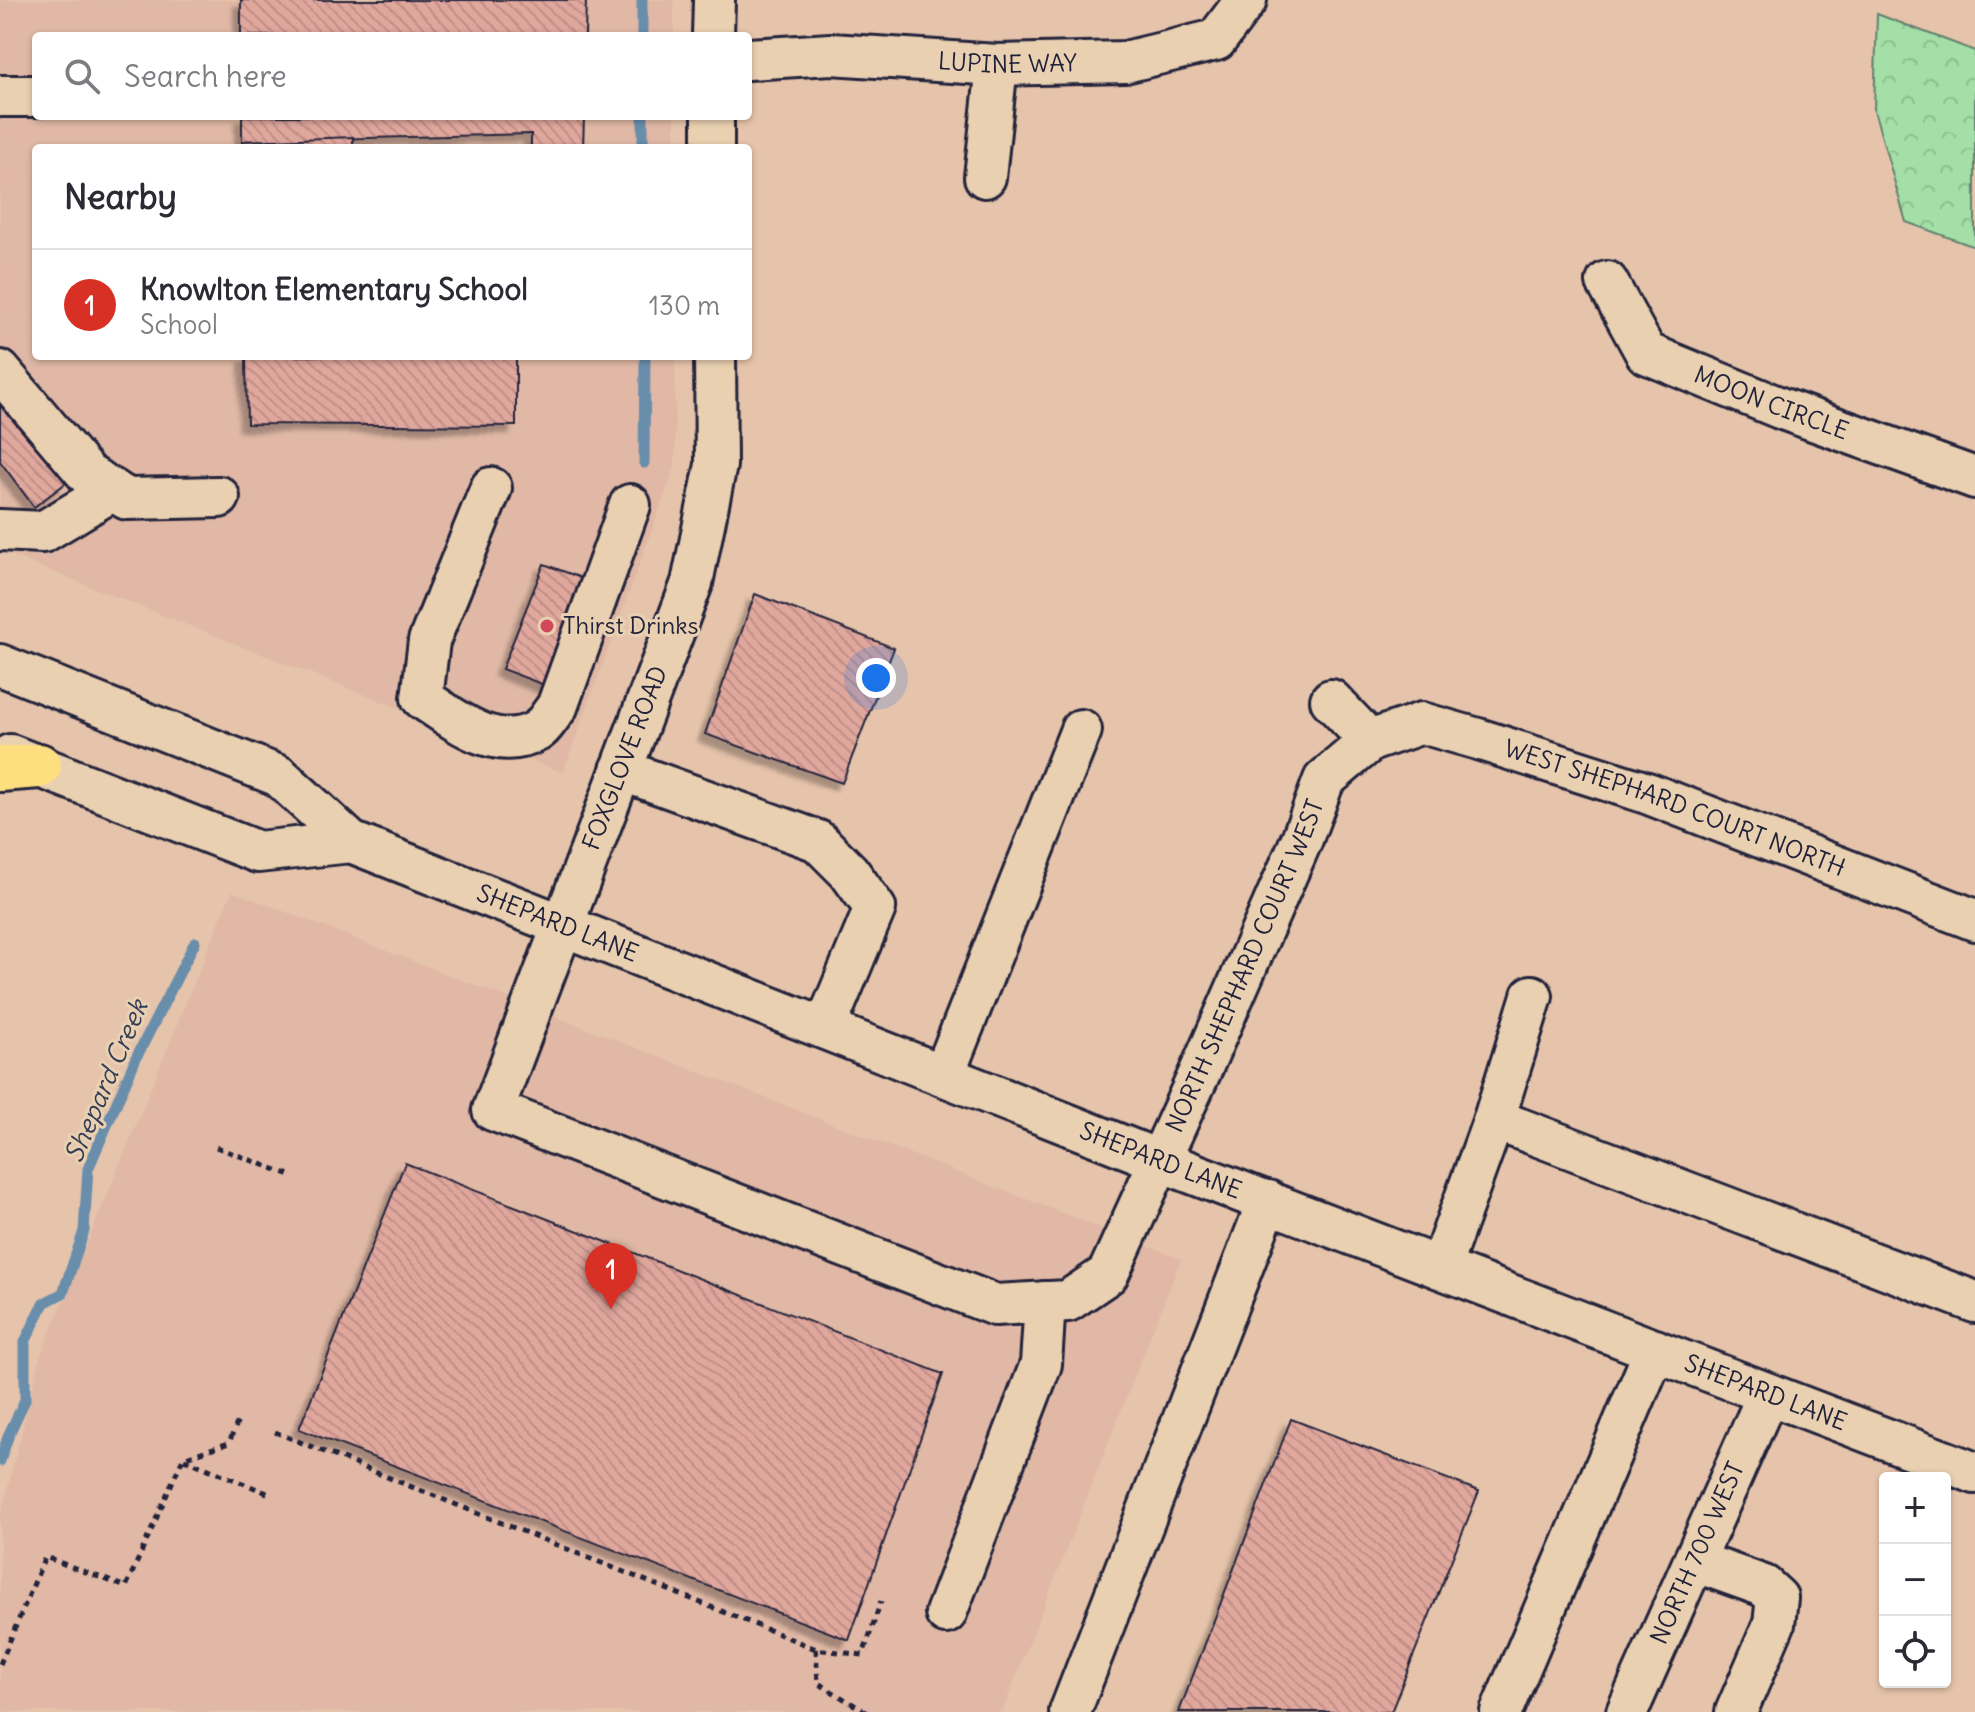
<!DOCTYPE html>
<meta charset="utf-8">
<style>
:root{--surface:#fff;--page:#f7f7f7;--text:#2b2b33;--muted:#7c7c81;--line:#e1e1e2;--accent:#d93025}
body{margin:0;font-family:Delius,sans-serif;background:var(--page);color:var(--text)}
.controls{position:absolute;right:24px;bottom:24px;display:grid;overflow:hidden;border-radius:8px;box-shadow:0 2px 6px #0004}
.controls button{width:72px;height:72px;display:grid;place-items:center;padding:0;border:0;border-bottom:2px solid var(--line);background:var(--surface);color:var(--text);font:40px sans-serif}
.you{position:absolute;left:876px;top:678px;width:28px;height:28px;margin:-20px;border:6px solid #fff;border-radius:50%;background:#1a73e8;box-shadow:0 0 0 12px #1a73e833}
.badge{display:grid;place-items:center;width:52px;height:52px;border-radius:50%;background:var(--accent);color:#fff;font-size:26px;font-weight:700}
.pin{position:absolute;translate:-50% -66px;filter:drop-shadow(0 2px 4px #0008)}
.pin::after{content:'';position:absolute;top:42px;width:28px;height:24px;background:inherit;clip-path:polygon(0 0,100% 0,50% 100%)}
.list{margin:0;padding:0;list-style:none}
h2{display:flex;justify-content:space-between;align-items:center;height:104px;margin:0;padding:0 32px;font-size:34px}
h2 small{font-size:26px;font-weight:400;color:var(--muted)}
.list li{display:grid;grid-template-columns:52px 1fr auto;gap:24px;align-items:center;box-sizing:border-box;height:112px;padding:0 32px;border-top:2px solid var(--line)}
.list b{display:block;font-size:30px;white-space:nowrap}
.list p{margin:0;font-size:26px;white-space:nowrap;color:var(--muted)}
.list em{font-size:26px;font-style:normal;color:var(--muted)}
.icon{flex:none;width:44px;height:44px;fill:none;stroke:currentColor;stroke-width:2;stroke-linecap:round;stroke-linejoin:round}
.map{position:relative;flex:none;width:1975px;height:1712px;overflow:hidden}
.search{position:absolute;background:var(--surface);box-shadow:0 2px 6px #0004;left:32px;top:32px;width:720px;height:88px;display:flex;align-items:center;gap:20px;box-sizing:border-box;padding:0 28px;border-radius:8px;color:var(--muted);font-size:30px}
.panel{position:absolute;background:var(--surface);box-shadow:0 2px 6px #0004;left:32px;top:144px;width:720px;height:216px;border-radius:8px}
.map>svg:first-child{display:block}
.built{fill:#e0b8a5}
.park{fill:url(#park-crowns);stroke:#628070;stroke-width:2}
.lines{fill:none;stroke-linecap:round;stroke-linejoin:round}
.stream{stroke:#688eac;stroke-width:11}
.building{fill:url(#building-back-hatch);stroke:#22223b;stroke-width:2;filter:url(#shadow)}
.minor-casing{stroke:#22223b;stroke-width:46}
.major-casing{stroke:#22223b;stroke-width:50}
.path{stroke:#22223b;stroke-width:5;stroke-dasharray:6 6;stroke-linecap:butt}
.minor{stroke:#e9d0b1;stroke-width:40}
.major{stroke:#fedf80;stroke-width:44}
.poi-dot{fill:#d1495b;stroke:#e9d0b1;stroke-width:3}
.labels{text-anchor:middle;stroke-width:6;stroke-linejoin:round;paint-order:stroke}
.street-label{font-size:24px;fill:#22223b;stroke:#e9d0b1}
.poi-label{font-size:24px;fill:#22223b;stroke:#e9d0b1;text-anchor:start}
.water-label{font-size:26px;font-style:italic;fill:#343d57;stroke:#e9d0b1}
</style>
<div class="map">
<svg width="1975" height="1712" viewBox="0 0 1975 1712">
<defs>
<pattern id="park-crowns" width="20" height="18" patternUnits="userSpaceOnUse" patternTransform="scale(2)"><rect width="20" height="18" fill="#a3dfa6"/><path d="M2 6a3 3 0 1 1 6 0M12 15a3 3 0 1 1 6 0" fill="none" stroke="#8cbf90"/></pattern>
<pattern id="building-back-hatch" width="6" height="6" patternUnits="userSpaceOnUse" patternTransform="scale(2)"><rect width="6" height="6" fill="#e0a79d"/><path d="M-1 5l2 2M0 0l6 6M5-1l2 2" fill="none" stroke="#c08f88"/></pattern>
<filter id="shadow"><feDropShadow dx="-7" dy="7" stdDeviation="2" flood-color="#0004"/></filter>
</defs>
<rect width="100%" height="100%" fill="#e6c4ab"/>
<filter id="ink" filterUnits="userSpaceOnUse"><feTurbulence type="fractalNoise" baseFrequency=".0125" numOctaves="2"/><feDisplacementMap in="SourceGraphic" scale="16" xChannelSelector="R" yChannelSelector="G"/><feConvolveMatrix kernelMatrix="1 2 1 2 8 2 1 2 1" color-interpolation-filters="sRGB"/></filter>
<g filter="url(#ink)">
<!-- built -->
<g class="built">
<polygon points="0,0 674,0 674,36 36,36 36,116 675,116 675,148 36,148 36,356 675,356 675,467 563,773 0,551"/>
<polygon points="232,891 1181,1259 1002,1712 0,1712 0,1519 40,1358"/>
</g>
<!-- park -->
<polygon class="park" points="1877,14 1975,51 1975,247 1906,222 1874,110"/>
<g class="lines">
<!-- stream -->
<g class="stream">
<polyline points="642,0 642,36"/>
<polyline points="643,116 643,148"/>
<polyline points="644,463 645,356"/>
<polyline points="0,1461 9,1434 25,1400 25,1342 44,1303 63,1293 84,1231 88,1169 136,1058 195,942"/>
</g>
</g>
<!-- building -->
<g class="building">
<polygon points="241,0 586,0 585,36 241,36"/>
<polygon points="242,116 584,116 583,148 531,148 531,134 242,141"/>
<polygon points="353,137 353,148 242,148 242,141"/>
<polygon points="246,356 516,356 516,426 247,424"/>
<polygon points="0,393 66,483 34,507 0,461"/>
<polygon points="544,564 592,582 552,688 502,669"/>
<polygon points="755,594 894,648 842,783 705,734"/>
<polygon points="405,1163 943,1374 849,1640 299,1429"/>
<polygon points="1291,1419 1479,1491 1391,1712 1179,1712"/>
</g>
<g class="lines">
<!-- minor casing -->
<g class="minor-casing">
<g id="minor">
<polyline points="713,36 714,0"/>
<path id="s1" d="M 748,59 L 831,54 L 997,65 L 1125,62 L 1216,40 L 1246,0"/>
<polyline points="0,96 36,96"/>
<polyline points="713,116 713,148"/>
<polyline points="985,177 997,65"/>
<path id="s2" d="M 1607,282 L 1646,353 L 1780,408 L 1975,478"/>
<path id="s3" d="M 715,356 L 716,465 L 692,583 L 493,1110 L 995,1305 L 1068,1301 L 1108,1274 L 1201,1070 L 1302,839 L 1324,780 L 1370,741 L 1422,723 L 1478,739 L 1647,793 L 1975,920"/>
<polyline points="0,371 87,474 127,499 219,497"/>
<path d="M 491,488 L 429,641 L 422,698 C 455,720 496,754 537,731 C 544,727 551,714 557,707 L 630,505"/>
<polyline points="0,530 43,532 113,490"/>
<path id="s4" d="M 0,665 L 279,776 L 351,842 L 1158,1160 L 1975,1473"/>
<polyline points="1331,700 1370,741"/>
<polyline points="10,755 258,852 351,842"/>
<polyline points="621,770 818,841 849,872 875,908 825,1028"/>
<polyline points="944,1074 1081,730"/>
<polyline points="1494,1119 1532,996"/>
<polyline points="1440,1268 1494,1119 1975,1302"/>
<polyline points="1694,1561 1764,1586 1777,1598 1774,1624 1736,1712"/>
<polyline points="946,1613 1041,1364 1045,1302"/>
<polyline points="1070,1712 1268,1201"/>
<polyline points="1501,1712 1655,1350"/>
<path id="s5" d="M 1627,1712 L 1768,1394"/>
</g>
</g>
<!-- major casing -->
<g class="major-casing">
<polyline id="major" points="0,769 39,766"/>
</g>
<!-- path -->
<g class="path">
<polyline points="216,1147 293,1176"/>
<polyline points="275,1432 816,1649 863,1655 881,1601"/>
<polyline points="184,1459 272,1495"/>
<polyline points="816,1649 818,1683 866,1712"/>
<polyline points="0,1664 45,1557 126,1587 183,1458 229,1443 239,1418"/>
</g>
<!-- minor -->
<use href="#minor" class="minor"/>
<!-- major -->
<use href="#major" class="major"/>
</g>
</g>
<!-- markers -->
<circle class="poi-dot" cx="547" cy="626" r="8"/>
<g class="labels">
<!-- street labels -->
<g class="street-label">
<text dy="8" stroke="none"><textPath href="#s1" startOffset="260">LUPINE WAY</textPath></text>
<text dy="8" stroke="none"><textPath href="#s2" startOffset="216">MOON CIRCLE</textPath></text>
<text transform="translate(625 758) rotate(-69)" y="8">FOXGLOVE ROAD</text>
<text dy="8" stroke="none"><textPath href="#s3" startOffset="2374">WEST SHEPHARD COURT NORTH</textPath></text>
<text dy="8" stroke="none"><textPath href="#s4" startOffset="620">SHEPARD LANE</textPath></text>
<text dy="8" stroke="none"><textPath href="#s3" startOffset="1790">NORTH SHEPHARD COURT WEST</textPath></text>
<text dy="8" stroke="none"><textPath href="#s4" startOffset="1268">SHEPARD LANE</textPath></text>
<text dy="8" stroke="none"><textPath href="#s4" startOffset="1916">SHEPARD LANE</textPath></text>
<text dy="8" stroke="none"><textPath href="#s5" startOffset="174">NORTH 700 WEST</textPath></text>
</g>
<!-- poi labels -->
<g class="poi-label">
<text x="563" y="634">Thirst Drinks</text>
</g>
<!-- water labels -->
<g class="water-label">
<text transform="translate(106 1081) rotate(-67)" y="9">Shepard Creek</text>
</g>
</g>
</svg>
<div class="controls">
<button>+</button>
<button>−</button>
<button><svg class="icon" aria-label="locate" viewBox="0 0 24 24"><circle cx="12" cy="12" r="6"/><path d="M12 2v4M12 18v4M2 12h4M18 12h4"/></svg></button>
</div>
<div class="you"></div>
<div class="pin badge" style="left:611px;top:1309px">1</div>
<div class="search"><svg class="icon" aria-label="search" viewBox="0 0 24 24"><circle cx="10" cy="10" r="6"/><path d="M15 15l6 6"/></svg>Search here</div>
<section class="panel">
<h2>Nearby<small></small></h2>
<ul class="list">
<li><span class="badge">1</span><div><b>Knowlton Elementary School</b><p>School</p></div><em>130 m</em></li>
</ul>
</section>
</div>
